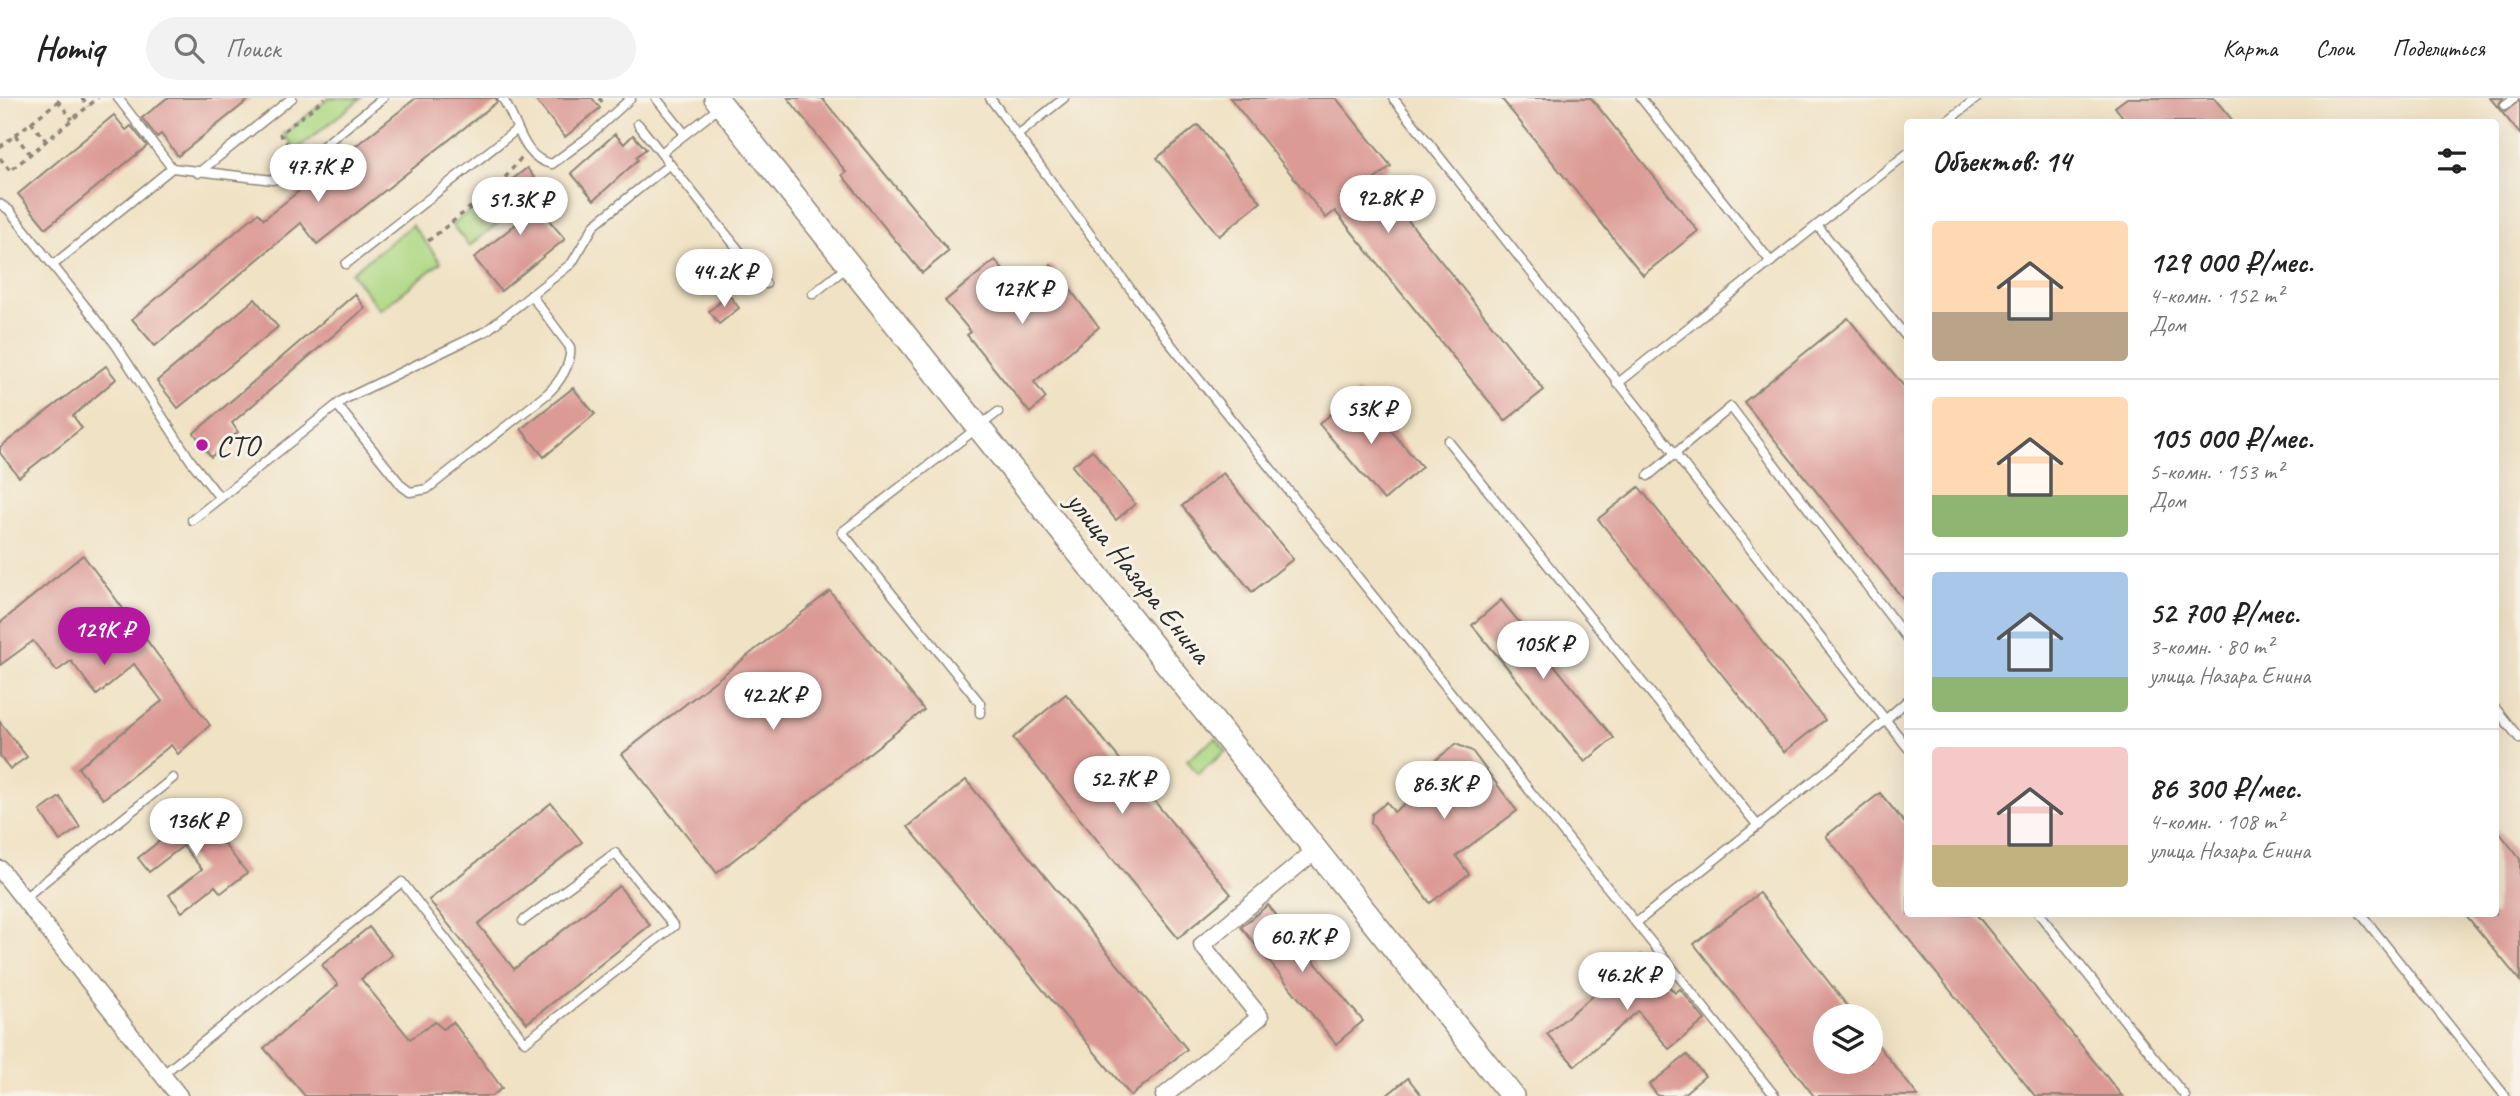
<!DOCTYPE html>
<html lang="ru">
<head>
<meta charset="utf-8">
<style>
	:root { --surface:#fff; --page:#f2f2f2; --text:#222; --muted:#767676; --line:#e0e0e0; --accent:#b5179e }
	body { margin:0; font-family:Caveat,sans-serif; background:var(--page); color:var(--text); height:100vh; display:flex; flex-direction:column; font-size:26px; white-space:nowrap }
	* { box-sizing:border-box; margin:0 }
	p { font-size:23px; color:var(--muted) }
	.icon { flex:none; width:38px; height:38px; fill:none; stroke:currentColor; stroke-width:2; stroke-linecap:round; stroke-linejoin:round }
	.map { position:relative; flex:1; overflow:hidden }
	.details { position:absolute; left:1904px; top:21px; width:595px; height:798px; display:flex; flex-direction:column; background:var(--surface); border-radius:7px; box-shadow:0 7px 28px #0002 }
	.details>* { flex:none }
	.fabs { position:absolute; left:1813px; top:906px; display:grid; gap:14px }
	.fabs a { display:grid; place-items:center; width:70px; height:70px; border-radius:50%; background:var(--surface); box-shadow:0 7px 28px #0002; font-size:35px }
	.price { position:absolute; translate:-50% -60px; padding:0 16px; border-radius:24px; background:#fff; color:#222; font-size:23px; line-height:46px; filter:drop-shadow(0 2px 4px #0008) }
	.price::after { content:''; position:absolute; left:50%; top:42px; width:21px; height:16px; margin-left:-10px; background:inherit; clip-path:polygon(0 0,100% 0,50% 100%) }
	.price.current { background:var(--accent); color:#fff }
	ul { padding:0; list-style:none }
	li { display:flex; align-items:center; gap:21px; height:175px; padding:0 28px }
	li+li { border-top:2px solid var(--line) }
	li span { display:grid; place-items:center; flex:none; width:196px; height:140px; border-radius:7px; color:#555 }
	li>.icon { margin-inline-start:auto }
	span .icon { width:84px; height:84px; fill:#fffc; stroke-width:1 }
	li b { font-size:30px }
	h2 { display:flex; justify-content:space-between; align-items:center; height:84px; padding:0 28px; font-size:30px }
	header { display:flex; align-items:center; gap:42px; box-sizing:border-box; height:98px; padding:0 35px; background:var(--surface); border-bottom:2px solid var(--line) }
	header strong { font-size:33px }
	nav { display:flex; gap:38px; margin-inline-start:auto; font-size:24px }
	.search { width:490px; height:63px; background:var(--page); display:flex; align-items:center; gap:18px; box-sizing:border-box; padding:0 24px; border-radius:38px; color:var(--muted); font-size:26px }
	.map>svg:first-child { display:block }
</style>
</head>
<body>
<header>
<strong>Homiq</strong>
<div class="search"><svg class="icon" aria-label="search" viewBox="0 0 24 24"><circle cx="10" cy="10" r="6"/><path d="M15 15l6 6"/></svg>Поиск</div>
<nav><a>Карта</a><a>Слои</a><a>Поделиться</a></nav>
</header>
<div class="map">
<svg width="2520" height="998" viewBox="0 0 2520 998">
	<rect width="100%" height="100%" fill="#f7f3e8"/>
	<filter id="ink" filterUnits="userSpaceOnUse"><feTurbulence type="fractalNoise" baseFrequency=".0143" numOctaves="2"/><feDisplacementMap in="SourceGraphic" scale="14" xChannelSelector="R" yChannelSelector="G"/><feConvolveMatrix kernelMatrix="1 2 1 2 8 2 1 2 1" color-interpolation-filters="sRGB"/></filter>
	<filter id="wash" filterUnits="userSpaceOnUse"><feTurbulence type="fractalNoise" baseFrequency=".00686" numOctaves="4" result="noise"/><feDisplacementMap in="SourceGraphic" scale="28" xChannelSelector="R" yChannelSelector="G"/><feGaussianBlur stdDeviation="1.57" result="paint"/><feColorMatrix in="noise" values="0 0 0 0 0 0 0 0 0 0 0 0 0 0 0 0 0 1.4 0 .05"/><feComposite in="paint" operator="in"/></filter>
	<g filter="url(#wash)">
		<rect width="100%" height="100%" fill="#f0e2c5"/>
		<!-- green -->
		<g fill="#aed884" stroke="#6c8258" stroke-width="2">
			<path d="M329 0H361L296 52 284 36Z"/>
			<path d="M498 91 515 112 469 148 452 127Z"/>
			<path d="M412 127 441 164 380 212 351 175Z"/>
			<path d="M1216 640 1226 653 1198 676 1187 662Z"/>
		</g>
		<g id="blocks">
			<!-- building -->
			<g fill="#dc9a94">
				<path d="M167 0H251L178 58 161 36 157 39 142 20Z"/>
				<path d="M416 0H496L497 4 317 146 301 125 155 248 132 221 258 115 264 121Z"/>
				<path d="M534 0H592L600 10 565 39Z"/>
				<path d="M788 0H822L949 153 922 175 842 77 846 74Z"/>
				<path d="M1230 0H1336L1391 68 1375 81 1544 292 1505 323 1335 113 1326 120Z"/>
				<path d="M1501 0H1591L1698 133 1643 177Z"/>
				<path d="M2127 0H2214L2234 24H2127L2115 9Z"/>
				<path d="M2490 0H2503L2498 7 2505 14 2520 2V36Z"/>
				<path d="M114 17 126 32 131 28 147 48 46 130 18 96Z"/>
				<path d="M1198 27 1261 104 1219 138 1157 60Z"/>
				<path d="M615 36 624 46 633 37 646 51 636 59 638 62 594 102 571 75Z"/>
				<path d="M527 70 536 82 528 88 530 92 526 95 565 141 501 193 474 160 522 121 499 92Z"/>
				<path d="M734 157 752 179 745 184 727 163Z"/>
				<path d="M995 162 1020 193 1051 167 1099 229 1034 284 1046 300 1030 315 967 237 971 234 945 203Z"/>
				<path d="M355 196 365 210 232 325 238 334 211 359 194 335Z"/>
				<path d="M729 197 739 210 719 226 709 213Z"/>
				<path d="M255 201 278 229 178 310 157 283Z"/>
				<path d="M1848 220 1908 293V507L1744 304Z"/>
				<path d="M106 268 116 281 73 318 82 330 19 379 0 355V349Z"/>
				<path d="M573 290 595 316 544 359 521 331Z"/>
				<path d="M1358 294 1422 369 1384 402 1319 326Z"/>
				<path d="M1092 352 1135 406 1116 422 1072 368Z"/>
				<path d="M1223 375 1293 461 1252 494 1182 408Z"/>
				<path d="M1639 389 1825 622 1784 654 1598 421Z"/>
				<path d="M83 457 210 627 178 656 171 647 103 701 78 670 162 603 134 566 97 597 71 563 57 573 33 543 0 567V525Z"/>
				<path d="M830 493 924 612 717 775 622 656Z"/>
				<path d="M1501 502 1614 640 1585 664 1472 527Z"/>
				<path d="M1066 596 1231 796 1178 840 1013 640Z"/>
				<path d="M0 624 27 659 10 671 0 658Z"/>
				<path d="M1456 646 1472 653 1517 713 1456 758 1469 776 1430 805 1371 725 1372 716 1387 704 1394 714 1432 684 1423 672Z"/>
				<path d="M966 682 1187 951 1131 998 908 729Z"/>
				<path d="M1880 695 1908 729V816H1976L2122 998H2035L1826 738Z"/>
				<path d="M60 699 80 729 60 743 40 713Z"/>
				<path d="M551 705 582 744 478 826 514 871 619 788 650 827 527 925 429 802Z"/>
				<path d="M193 707 247 775 221 795 215 788 182 814 169 797 202 771 183 748 149 774 138 760 172 733 167 727Z"/>
				<path d="M2496 730 2520 761V883L2465 816H2496Z"/>
				<path d="M1759 795 1856 919H1825V964H1871V938L1918 998H1814L1694 846Z"/>
				<path d="M1268 807 1363 923 1336 946 1241 829Z"/>
				<path d="M369 829 392 857 361 881 410 941 435 924 443 931 453 924 502 990 492 998H305L264 950 338 887 322 867Z"/>
				<path d="M1641 857 1675 895 1680 891 1705 922 1669 951 1638 913 1575 968 1547 936Z"/>
				<path d="M1687 957 1705 978 1681 998H1658L1649 987Z"/>
				<path d="M1408 980 1422 998H1386Z"/>
			</g>
		</g>
	</g>
	<g filter="url(#ink)">
		<use href="#blocks" fill-opacity="0" stroke="#8e8678" stroke-width="2"/>
		<g fill="none" stroke-linecap="round" stroke-linejoin="round">
			<!-- service casing -->
			<g stroke="#8e8678" stroke-width="11">
				<g id="service">
					<path d="M118 0 172 70 273 82 288 76 383 0"/>
					<path d="M502 0C517 19 521 61 552 66L587 40 631 0"/>
					<path d="M656 0 685 36"/>
					<path d="M990 0 1173 249 1775 998"/>
					<path d="M1393 0 1908 650"/>
					<path d="M1641 0 1771 164"/>
					<path d="M2505 7 2514 0"/>
					<path d="M720 9 661 55 766 186"/>
					<path d="M1946 24 1977 0"/>
					<path d="M638 26 661 55"/>
					<path d="M1019 36 1064 0"/>
					<path d="M198 75 292 0"/>
					<path d="M0 106 9 112 116 247 191 363 220 400 343 302 486 233 572 165 595 126 670 66"/>
					<path d="M1817 127 1908 241"/>
					<path d="M346 166 516 32"/>
					<path d="M53 167 172 70"/>
					<path d="M813 196 847 169"/>
					<path d="M1617 286 1908 55"/>
					<path d="M337 307 402 388 410 394 427 391 547 296C559 285 572 266 570 249L531 197"/>
					<path d="M1448 343 1758 728"/>
					<path d="M1648 378 1731 309 1908 542"/>
					<path d="M192 422 220 400"/>
					<path d="M2496 611 2520 641"/>
					<path d="M980 615V605L842 434 998 314"/>
					<path d="M23 801 173 680"/>
					<path d="M2039 816 2185 998"/>
					<path d="M2361 816 2505 998"/>
					<path d="M1636 825 1843 659 1908 602"/>
					<path d="M162 977 402 784 525 944 674 828 615 755 523 823"/>
				</g>
			</g>
			<!-- minor casing -->
			<g stroke="#8e8678" stroke-width="19">
				<g id="minor">
					<path d="M0 771 179 998"/>
					<path d="M1164 998 1260 919 1202 847 1316 752"/>
				</g>
			</g>
			<!-- secondary casing -->
			<g stroke="#8e8678" stroke-width="26">
				<path id="secondary" d="M716 0 1512 998"/>
			</g>
			<!-- path -->
			<g stroke="#8e8678" stroke-width="3.5" stroke-dasharray="5 5" stroke-linecap="butt">
				<path d="M82 0 89 8"/>
				<path d="M599 0 605 7"/>
				<path d="M58 3 72 21"/>
				<path d="M31 24 46 43"/>
				<path d="M15 37 30 56"/>
				<path d="M0 49 62 0"/>
				<path d="M295 55 280 36 325 0"/>
				<path d="M0 60 10 73 98 0"/>
				<path d="M428 143 500 86 521 60"/>
			</g>
			<!-- service -->
			<use href="#service" stroke="#fff" stroke-width="8"/>
			<!-- minor -->
			<use href="#minor" stroke="#fff" stroke-width="16"/>
			<!-- secondary -->
			<use href="#secondary" stroke="#fff" stroke-width="23"/>
		</g>
	</g>
	<!-- markers -->
	<circle fill="#b5179e" stroke="#f7f3e8" stroke-width="2.5" cx="202" cy="347" r="7"/>
	<g text-anchor="middle" stroke-width="6" stroke-linejoin="round" paint-order="stroke">
		<!-- poi labels -->
		<g font-size="30" fill="#2b2b2b" stroke="#f7f3e8" text-anchor="start">
			<text x="216" y="357">СТО</text>
		</g>
		<!-- street labels -->
		<g font-size="30" fill="#2b2b2b" stroke="#f7f3e8">
			<text transform="translate(1139 479) rotate(51)" y="10">улица Назара Енина</text>
		</g>
	</g>
</svg>
<div class="fabs">
<a><svg class="icon" aria-label="layers" viewBox="0 0 24 24"><path d="M12 4l9 5-9 5-9-5zM3 14l9 5 9-5"/></svg></a>
</div>
<b class="price" style="left:318px;top:106px">47.7K ₽</b>
<b class="price" style="left:1388px;top:137px">92.8K ₽</b>
<b class="price" style="left:520px;top:139px">51.3K ₽</b>
<b class="price" style="left:724px;top:211px">44.2K ₽</b>
<b class="price" style="left:1022px;top:228px">127K ₽</b>
<b class="price" style="left:1371px;top:348px">53K ₽</b>
<b class="price current" style="left:104px;top:569px">129K ₽</b>
<b class="price" style="left:1543px;top:583px">105K ₽</b>
<b class="price" style="left:773px;top:634px">42.2K ₽</b>
<b class="price" style="left:1122px;top:718px">52.7K ₽</b>
<b class="price" style="left:1444px;top:723px">86.3K ₽</b>
<b class="price" style="left:196px;top:760px">136K ₽</b>
<b class="price" style="left:1302px;top:876px">60.7K ₽</b>
<b class="price" style="left:1627px;top:914px">46.2K ₽</b>
<section class="details">
<h2>Объектов: 14<svg class="icon" aria-label="filters" viewBox="0 0 24 24"><path d="M4 7h16M4 17h16"/><circle cx="9" cy="7" r="2"/><circle cx="15" cy="17" r="2"/></svg></h2>
<ul>
<li><span style="background:linear-gradient(#ffd9b3 65%,#b9a48a 0)"><svg class="icon" aria-label="home" viewBox="0 0 24 24"><path d="M3 11l9-7 9 7M6 9v11h12V9"/></svg></span><div><b>129 000 ₽/мес.</b><p>4-комн. · 152 m²</p><p>Дом</p></div></li>
<li><span style="background:linear-gradient(#ffd9b3 70%,#8fb573 0)"><svg class="icon" aria-label="home" viewBox="0 0 24 24"><path d="M3 11l9-7 9 7M6 9v11h12V9"/></svg></span><div><b>105 000 ₽/мес.</b><p>5-комн. · 153 m²</p><p>Дом</p></div></li>
<li><span style="background:linear-gradient(#a9c7e8 75%,#8fb573 0)"><svg class="icon" aria-label="home" viewBox="0 0 24 24"><path d="M3 11l9-7 9 7M6 9v11h12V9"/></svg></span><div><b>52 700 ₽/мес.</b><p>3-комн. · 80 m²</p><p>улица Назара Енина</p></div></li>
<li><span style="background:linear-gradient(#f6c9c9 70%,#c2b280 0)"><svg class="icon" aria-label="home" viewBox="0 0 24 24"><path d="M3 11l9-7 9 7M6 9v11h12V9"/></svg></span><div><b>86 300 ₽/мес.</b><p>4-комн. · 108 m²</p><p>улица Назара Енина</p></div></li>
</ul>
</section>
</div>
</body>
</html>
